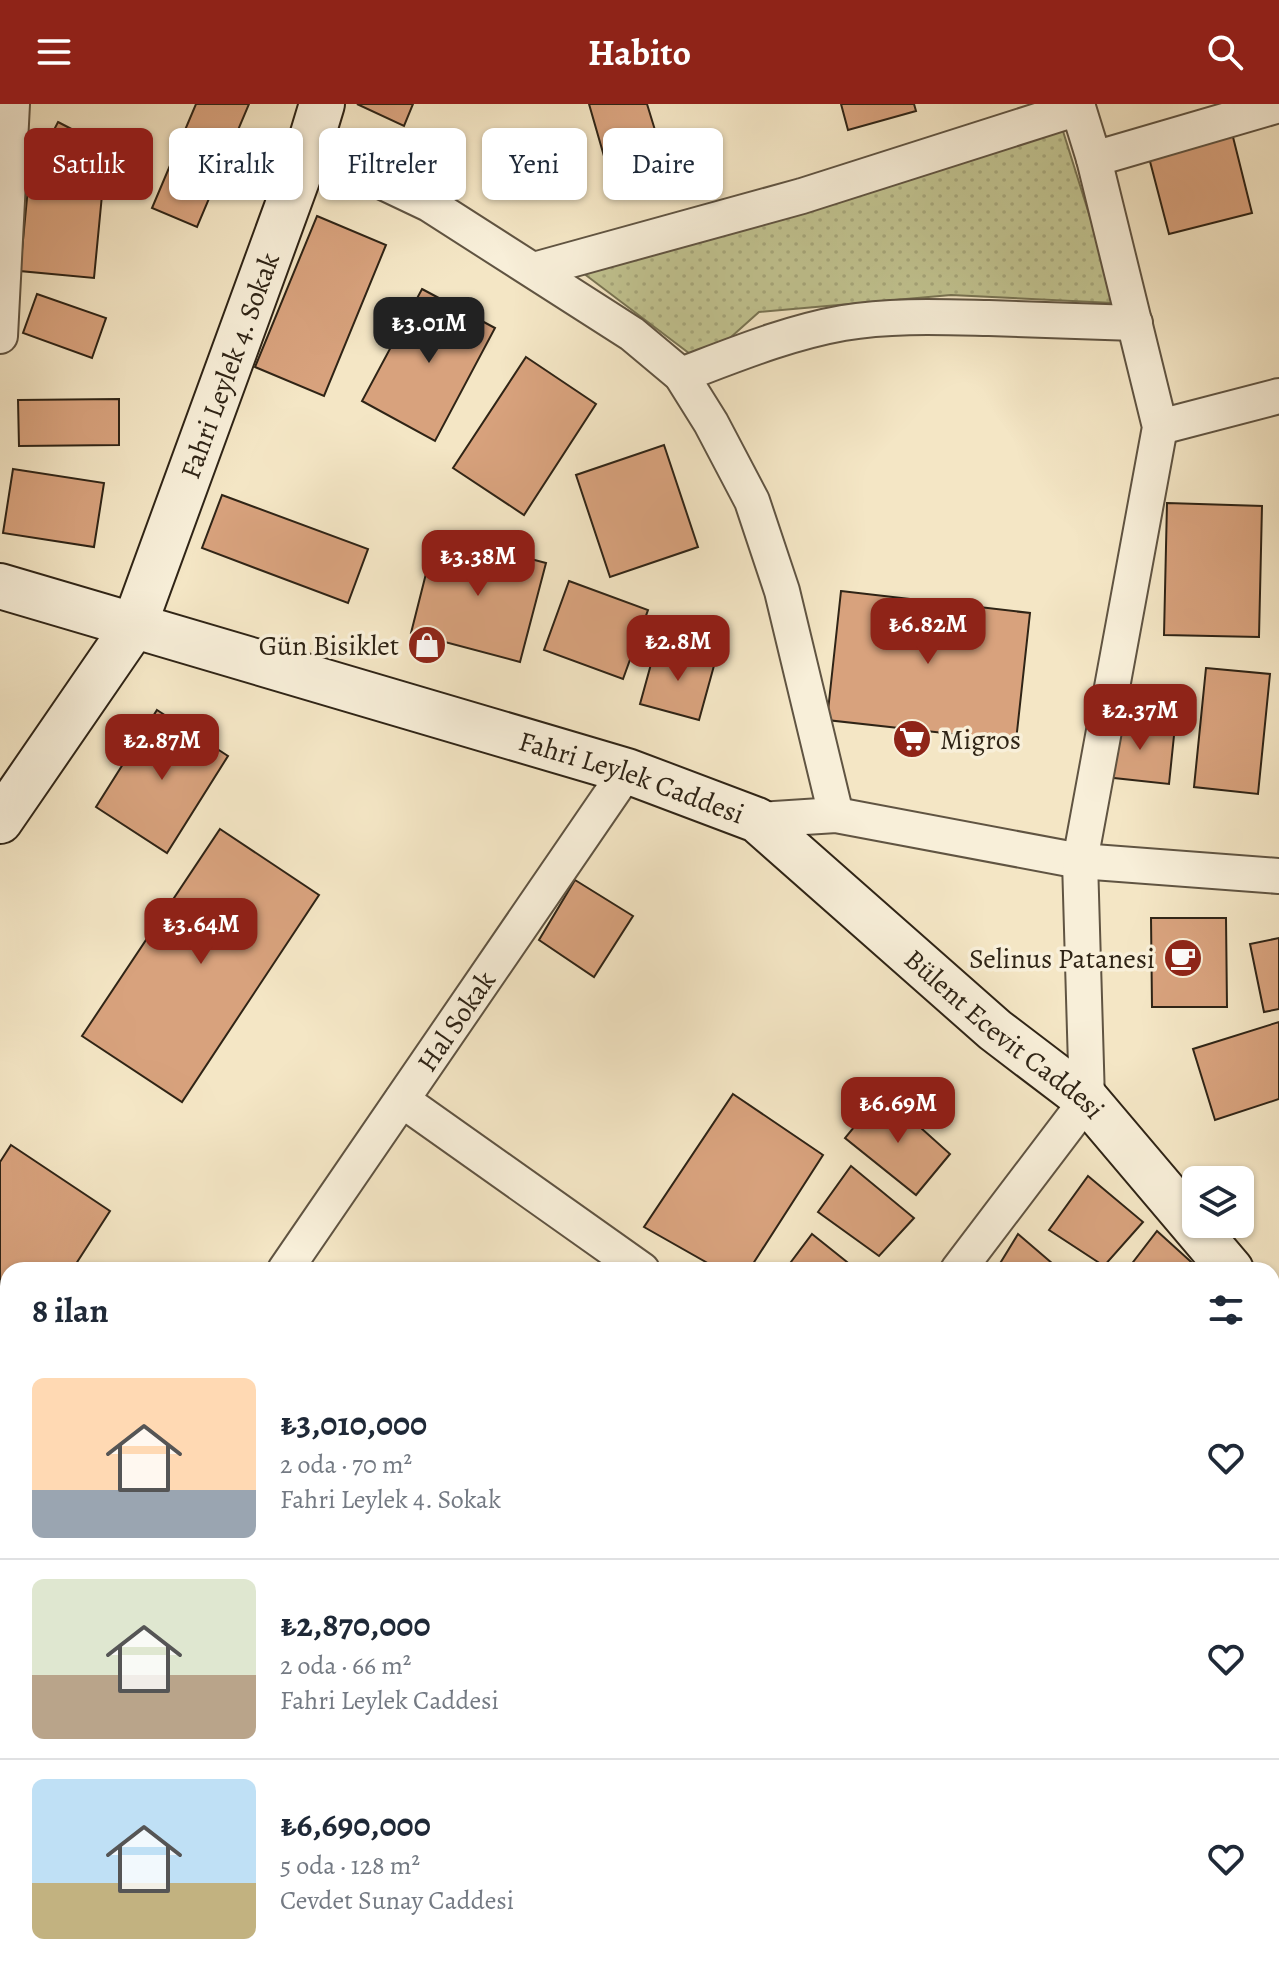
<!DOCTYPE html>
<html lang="tr">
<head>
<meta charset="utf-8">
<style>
	:root { --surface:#fff; --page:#f6f6f7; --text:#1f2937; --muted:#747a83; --line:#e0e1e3; --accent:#8f2418 }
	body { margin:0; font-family:Alegreya,serif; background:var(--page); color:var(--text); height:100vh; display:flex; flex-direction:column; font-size:30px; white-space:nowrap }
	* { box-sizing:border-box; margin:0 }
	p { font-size:26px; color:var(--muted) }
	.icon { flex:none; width:44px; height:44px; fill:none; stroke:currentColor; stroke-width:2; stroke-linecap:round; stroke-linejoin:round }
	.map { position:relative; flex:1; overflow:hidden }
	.details { position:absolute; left:0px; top:1158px; width:1280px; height:714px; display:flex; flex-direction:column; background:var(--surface); border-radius:24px 24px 0 0; box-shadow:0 2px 6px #0004 }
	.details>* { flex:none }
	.guide { position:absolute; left:24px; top:24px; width:800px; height:72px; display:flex; gap:16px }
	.buttons { position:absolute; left:1182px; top:1062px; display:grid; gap:16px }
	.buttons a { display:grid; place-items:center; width:72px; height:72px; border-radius:12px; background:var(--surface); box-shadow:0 2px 6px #0004; font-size:40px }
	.price { position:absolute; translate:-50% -68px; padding:0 18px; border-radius:16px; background:var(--accent); color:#fff; font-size:26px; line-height:52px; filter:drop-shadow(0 2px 4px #0008) }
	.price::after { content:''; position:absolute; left:50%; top:48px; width:24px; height:18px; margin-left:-12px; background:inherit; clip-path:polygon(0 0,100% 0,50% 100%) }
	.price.selected { background:#222; color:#fff }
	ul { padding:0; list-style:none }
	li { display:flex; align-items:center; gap:24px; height:200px; padding:0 32px }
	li+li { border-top:2px solid var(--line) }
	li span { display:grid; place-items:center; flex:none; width:224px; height:160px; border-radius:12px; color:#555 }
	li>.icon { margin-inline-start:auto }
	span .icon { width:96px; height:96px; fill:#fffc; stroke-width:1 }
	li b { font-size:34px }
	h2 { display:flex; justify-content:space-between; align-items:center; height:96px; padding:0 32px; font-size:34px }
	.tag { padding:0 28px; border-radius:12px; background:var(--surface); box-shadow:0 2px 6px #0004; font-size:28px; line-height:72px }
	.tag.selected { background:var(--accent); color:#fff }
	header { display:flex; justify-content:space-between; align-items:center; height:104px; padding:0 32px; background:var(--accent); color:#fff; font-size:36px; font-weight:600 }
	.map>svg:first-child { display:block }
</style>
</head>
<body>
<header><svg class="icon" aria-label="menu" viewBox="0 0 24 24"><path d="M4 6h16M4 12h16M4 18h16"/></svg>Habito<svg class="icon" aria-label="search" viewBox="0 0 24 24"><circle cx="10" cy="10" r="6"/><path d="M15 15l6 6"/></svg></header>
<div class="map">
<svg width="1279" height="1871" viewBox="0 0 1279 1871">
	<defs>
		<pattern id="park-dots" width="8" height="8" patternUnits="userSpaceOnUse" patternTransform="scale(2)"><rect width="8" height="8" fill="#c1c390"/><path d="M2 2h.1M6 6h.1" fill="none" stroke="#a6a77b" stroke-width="1.8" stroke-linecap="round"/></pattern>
	</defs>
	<rect width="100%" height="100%" fill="#f4e6c5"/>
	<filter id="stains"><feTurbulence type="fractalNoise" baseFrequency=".0025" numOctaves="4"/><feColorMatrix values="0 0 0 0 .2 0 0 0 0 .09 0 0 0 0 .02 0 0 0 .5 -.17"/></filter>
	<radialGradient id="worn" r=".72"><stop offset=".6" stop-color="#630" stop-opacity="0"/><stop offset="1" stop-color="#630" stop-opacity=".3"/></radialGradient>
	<!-- park -->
	<g fill="url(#park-dots)" stroke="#787453" stroke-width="2">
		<path d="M1062 24 1100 145 1113 199 951 191 759 208 702 259 579 166Z"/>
		<path d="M500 1864H600L610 1871H495Z"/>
	</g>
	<!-- building -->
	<g fill="#d8a27d" stroke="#2f2416" stroke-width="2">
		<path d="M196 0H249L197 123 152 104Z"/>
		<path d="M357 0H413L404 22Z"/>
		<path d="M589 0H647L666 62 612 80Z"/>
		<path d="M841 0H914L916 7 848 26Z"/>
		<path d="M58 18 114 47 91 90 36 61Z"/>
		<path d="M1231 25 1252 109 1169 130 1147 46Z"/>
		<path d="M28 84 102 91 94 174 20 167Z"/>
		<path d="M317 112 386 141 324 292 255 263Z"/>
		<path d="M422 185 495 224 435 337 362 297Z"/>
		<path d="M37 190 106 214 92 254 23 229Z"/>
		<path d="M526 253 596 300 524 411 453 364Z"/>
		<path d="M119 295V341L19 342 18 296Z"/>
		<path d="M664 341 698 443 610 473 576 371Z"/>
		<path d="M13 365 104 379 94 443 3 429Z"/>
		<path d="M222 391 368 445 348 499 202 444Z"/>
		<path d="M1167 399 1262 402 1259 533 1164 531Z"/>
		<path d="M436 430 546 459 520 558 411 529Z"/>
		<path d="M569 477 648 506 623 575 544 546Z"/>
		<path d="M841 487 1030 509 1016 637 827 616Z"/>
		<path d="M656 542 715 558 699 616 640 600Z"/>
		<path d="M1206 564 1270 570 1258 690 1194 683Z"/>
		<path d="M157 606 228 652 167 749 96 703Z"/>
		<path d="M1111 615 1175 622 1169 680 1105 673Z"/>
		<path d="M220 725 319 791 182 998 82 932Z"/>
		<path d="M575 776 633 812 594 873 539 836Z"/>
		<path d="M1151 814H1226L1227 903H1152Z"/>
		<path d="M1279 834V905L1264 908 1250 840Z"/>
		<path d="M1279 918V995L1215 1016 1193 945Z"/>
		<path d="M882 989 950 1050 916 1091 845 1034Z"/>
		<path d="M733 990 823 1051 749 1166H720L644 1123Z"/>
		<path d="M11 1041 110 1107 72 1166H8V1195L0 1190V1058Z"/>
		<path d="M851 1062 914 1114 879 1152 818 1108Z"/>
		<path d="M1088 1072 1143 1118 1104 1162 1049 1126Z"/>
		<path d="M1157 1127 1200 1166H1127Z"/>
		<path d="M812 1130 857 1166H785Z"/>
		<path d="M1018 1130 1060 1166H996Z"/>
		<path d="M1273 1418 1279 1422V1496L1272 1491Z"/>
		<path d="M1279 1593V1669L1272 1664V1602Z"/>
		<path d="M950 1864H1013L1023 1871H945Z"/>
	</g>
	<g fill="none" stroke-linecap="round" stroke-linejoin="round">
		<!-- street casing -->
		<g stroke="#605442" stroke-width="38">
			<g id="street">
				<path d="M1077 0 1094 55 1279 1"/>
				<path d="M309 43 429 100 632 230 681 271 711 319 752 397 782 487 836 711"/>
				<path d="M534 166 802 92 1078 4"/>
				<path d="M0 232 12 0"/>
				<path d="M681 271C734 251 787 229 843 219 891 211 940 213 989 214 1037 216 1086 217 1135 219"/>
				<path d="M1160 323 1279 292"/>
				<path d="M757 716 836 711 1080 757 1279 772"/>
				<path d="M402 996 642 1166"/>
				<path id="s1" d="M285 1166 627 667"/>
				<path d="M958 1166 1087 996 1080 757 1160 323 1094 55"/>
				<path d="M1272 1356 1279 1348"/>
				<path d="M0 1525 8 1530"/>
				<path d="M0 1578 8 1567"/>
				<path d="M1272 1736 1279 1743"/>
				<path d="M645 1864 654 1871"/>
				<path d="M438 1871 443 1864"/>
				<path d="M886 1871 892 1864"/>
			</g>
		</g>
		<!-- secondary casing -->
		<g stroke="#2f2416" stroke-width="48">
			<g id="secondary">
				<path id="s2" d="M0 482 627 667 757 716 995 926 1087 996 1231 1166"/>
				<path id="s3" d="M0 717 134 522 309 43 322 0"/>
				<path d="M1272 1215 1279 1223"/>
			</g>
		</g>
		<!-- street -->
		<use href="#street" stroke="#f8efd9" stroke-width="34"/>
		<!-- secondary -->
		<use href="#secondary" stroke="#f8efd9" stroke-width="44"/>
	</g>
	<!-- icons -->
	<defs>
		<g id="shop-disc" transform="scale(2)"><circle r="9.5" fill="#8f2418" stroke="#f8efd9"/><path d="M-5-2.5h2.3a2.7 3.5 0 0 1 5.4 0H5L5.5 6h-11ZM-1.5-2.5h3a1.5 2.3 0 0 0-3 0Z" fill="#fff"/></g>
		<g id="supermarket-disc" transform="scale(2)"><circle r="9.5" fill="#8f2418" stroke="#f8efd9"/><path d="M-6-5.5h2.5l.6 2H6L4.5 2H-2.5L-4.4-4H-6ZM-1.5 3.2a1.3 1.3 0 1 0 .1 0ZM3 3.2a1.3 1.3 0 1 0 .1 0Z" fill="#fff"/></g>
		<g id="cafe-disc" transform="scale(2)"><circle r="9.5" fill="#8f2418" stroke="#f8efd9"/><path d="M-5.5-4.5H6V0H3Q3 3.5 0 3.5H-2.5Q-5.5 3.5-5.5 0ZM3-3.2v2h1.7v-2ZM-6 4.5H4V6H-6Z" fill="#fff"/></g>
	</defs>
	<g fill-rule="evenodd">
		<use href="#shop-disc" x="427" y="541"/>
		<use href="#supermarket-disc" x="912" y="635"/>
		<use href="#cafe-disc" x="1183" y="854"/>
	</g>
	<g text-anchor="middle" stroke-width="7" stroke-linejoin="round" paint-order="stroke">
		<!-- street labels -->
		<g font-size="28" fill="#2f2416" stroke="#f8efd9">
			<text dy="10" stroke="none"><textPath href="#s3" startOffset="514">Fahri Leylek 4. Sokak</textPath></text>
			<text dy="10" stroke="none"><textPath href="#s2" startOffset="660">Fahri Leylek Caddesi</textPath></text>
			<text dy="10" stroke="none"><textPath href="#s1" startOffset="302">Hal Sokak</textPath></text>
			<text dy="10" stroke="none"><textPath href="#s2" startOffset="1120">Bülent Ecevit Caddesi</textPath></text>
		</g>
		<!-- poi labels -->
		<g font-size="28" fill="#2f2416" stroke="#f8efd9" text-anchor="end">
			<text x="399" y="551">Gün Bisiklet</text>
			<text x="940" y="645" text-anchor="start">Migros</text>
			<text x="1155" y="864">Selinus Patanesi</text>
		</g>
	</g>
	<rect width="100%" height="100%" filter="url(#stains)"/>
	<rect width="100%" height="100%" fill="url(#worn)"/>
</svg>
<div class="buttons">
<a><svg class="icon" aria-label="layers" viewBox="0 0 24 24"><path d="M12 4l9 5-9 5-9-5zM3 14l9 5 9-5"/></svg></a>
</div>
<b class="price selected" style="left:429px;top:261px">₺3.01M</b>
<b class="price" style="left:478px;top:494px">₺3.38M</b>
<b class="price" style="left:928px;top:562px">₺6.82M</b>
<b class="price" style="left:678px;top:579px">₺2.8M</b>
<b class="price" style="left:1140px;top:648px">₺2.37M</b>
<b class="price" style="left:162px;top:678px">₺2.87M</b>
<b class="price" style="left:201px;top:862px">₺3.64M</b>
<b class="price" style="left:898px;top:1041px">₺6.69M</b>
<div class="guide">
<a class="tag selected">Satılık</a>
<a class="tag">Kiralık</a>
<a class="tag">Filtreler</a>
<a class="tag">Yeni</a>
<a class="tag">Daire</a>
</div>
<section class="details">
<h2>8 ilan<svg class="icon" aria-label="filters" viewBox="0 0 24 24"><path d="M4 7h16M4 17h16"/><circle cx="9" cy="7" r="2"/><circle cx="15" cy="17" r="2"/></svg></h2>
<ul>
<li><span style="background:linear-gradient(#ffd9b3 70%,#9aa5b1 0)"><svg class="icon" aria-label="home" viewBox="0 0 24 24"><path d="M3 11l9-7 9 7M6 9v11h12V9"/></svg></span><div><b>₺3,010,000</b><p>2 oda · 70 m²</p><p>Fahri Leylek 4. Sokak</p></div><svg class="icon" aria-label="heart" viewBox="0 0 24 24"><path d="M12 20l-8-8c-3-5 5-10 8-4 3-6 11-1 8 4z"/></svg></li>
<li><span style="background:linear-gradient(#dfe7d0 60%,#b9a48a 0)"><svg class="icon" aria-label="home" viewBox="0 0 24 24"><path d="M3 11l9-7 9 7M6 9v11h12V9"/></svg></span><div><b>₺2,870,000</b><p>2 oda · 66 m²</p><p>Fahri Leylek Caddesi</p></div><svg class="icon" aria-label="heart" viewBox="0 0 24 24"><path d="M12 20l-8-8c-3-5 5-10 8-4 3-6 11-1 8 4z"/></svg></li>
<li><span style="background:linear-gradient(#bfe0f5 65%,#c2b280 0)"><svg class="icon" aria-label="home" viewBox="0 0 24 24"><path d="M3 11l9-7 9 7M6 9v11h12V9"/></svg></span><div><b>₺6,690,000</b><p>5 oda · 128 m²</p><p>Cevdet Sunay Caddesi</p></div><svg class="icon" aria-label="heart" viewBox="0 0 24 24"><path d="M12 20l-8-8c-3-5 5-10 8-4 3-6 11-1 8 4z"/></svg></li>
</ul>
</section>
</div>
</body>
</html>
